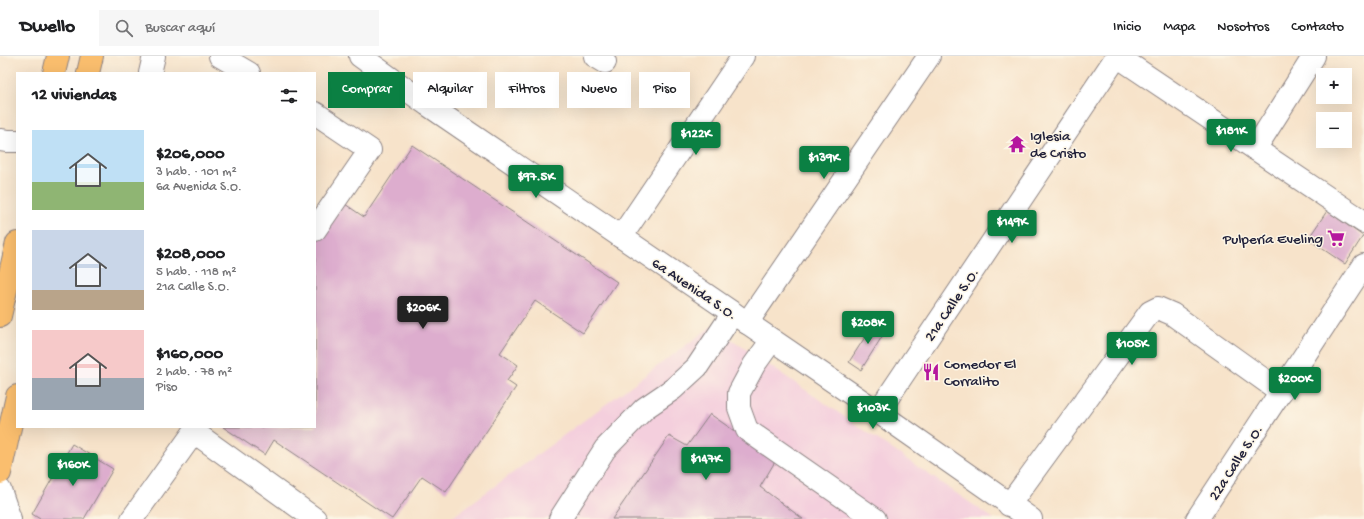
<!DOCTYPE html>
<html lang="es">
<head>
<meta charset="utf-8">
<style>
	:root { --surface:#fff; --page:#f6f6f6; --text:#202124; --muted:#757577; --line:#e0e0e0; --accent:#0b8043 }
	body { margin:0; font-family:"Gochi Hand",sans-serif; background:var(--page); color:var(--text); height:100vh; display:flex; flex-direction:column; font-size:15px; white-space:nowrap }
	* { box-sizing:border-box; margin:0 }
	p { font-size:13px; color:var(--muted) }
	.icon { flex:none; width:22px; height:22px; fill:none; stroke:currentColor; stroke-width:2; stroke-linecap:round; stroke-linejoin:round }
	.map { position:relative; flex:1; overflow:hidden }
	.details { position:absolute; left:16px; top:16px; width:300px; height:356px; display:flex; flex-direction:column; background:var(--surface); border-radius:0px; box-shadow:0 4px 16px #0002 }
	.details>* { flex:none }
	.top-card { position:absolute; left:328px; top:16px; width:380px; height:36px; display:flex; gap:8px }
	.buttons { position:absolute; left:1316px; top:12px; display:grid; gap:8px }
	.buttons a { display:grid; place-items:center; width:36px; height:36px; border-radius:0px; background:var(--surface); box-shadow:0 4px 16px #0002; font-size:20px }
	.price { position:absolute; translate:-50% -34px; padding:0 9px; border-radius:4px; background:var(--accent); color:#fff; font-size:13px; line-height:26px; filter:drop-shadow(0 1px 2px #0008) }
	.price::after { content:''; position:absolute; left:50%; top:24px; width:12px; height:9px; margin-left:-6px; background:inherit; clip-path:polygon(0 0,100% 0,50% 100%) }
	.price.selected { background:#222; color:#fff }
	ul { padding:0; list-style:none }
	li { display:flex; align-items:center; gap:12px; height:100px; padding:0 16px }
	li span { display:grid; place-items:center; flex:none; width:112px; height:80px; border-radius:0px; color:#555 }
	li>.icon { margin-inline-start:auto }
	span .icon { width:48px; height:48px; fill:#fffc; stroke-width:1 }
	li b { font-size:17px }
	h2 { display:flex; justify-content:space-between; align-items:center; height:48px; padding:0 16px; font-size:17px }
	.pill { padding:0 14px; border-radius:0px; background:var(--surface); box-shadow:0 4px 16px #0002; font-size:14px; line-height:36px }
	.pill.selected { background:var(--accent); color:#fff }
	header { display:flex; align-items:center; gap:24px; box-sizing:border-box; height:56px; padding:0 20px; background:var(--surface); border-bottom:1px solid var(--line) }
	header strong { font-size:19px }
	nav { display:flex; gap:22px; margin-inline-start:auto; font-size:14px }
	.search { width:280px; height:36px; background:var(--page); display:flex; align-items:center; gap:10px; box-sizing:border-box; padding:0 14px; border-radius:0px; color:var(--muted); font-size:15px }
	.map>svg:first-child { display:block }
</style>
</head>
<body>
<header>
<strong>Dwello</strong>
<div class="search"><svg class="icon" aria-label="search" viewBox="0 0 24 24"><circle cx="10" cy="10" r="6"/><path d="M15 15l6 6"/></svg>Buscar aquí</div>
<nav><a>Inicio</a><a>Mapa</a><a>Nosotros</a><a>Contacto</a></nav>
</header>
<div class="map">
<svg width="1364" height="463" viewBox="0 0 1364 463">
	<rect width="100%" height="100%" fill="#fcf5e5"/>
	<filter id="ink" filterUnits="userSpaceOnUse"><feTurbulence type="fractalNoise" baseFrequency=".025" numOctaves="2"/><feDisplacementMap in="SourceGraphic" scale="8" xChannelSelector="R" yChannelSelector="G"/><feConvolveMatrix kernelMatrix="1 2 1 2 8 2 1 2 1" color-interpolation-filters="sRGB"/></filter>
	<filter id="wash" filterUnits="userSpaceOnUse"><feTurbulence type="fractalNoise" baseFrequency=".012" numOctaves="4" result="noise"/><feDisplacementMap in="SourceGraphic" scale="16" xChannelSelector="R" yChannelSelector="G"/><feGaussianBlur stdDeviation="0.9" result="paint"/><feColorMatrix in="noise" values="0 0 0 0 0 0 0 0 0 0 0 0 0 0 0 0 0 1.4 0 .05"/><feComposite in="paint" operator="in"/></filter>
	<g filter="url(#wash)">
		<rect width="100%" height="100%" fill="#f7e3ca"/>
		<!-- built -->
		<path fill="#f4cfdd" d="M712 270 994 463H450Z"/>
		<g id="blocks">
			<!-- building -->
			<g fill="#ddadce">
				<path d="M412 89 617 226 583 277 535 245 500 297 518 309 507 325 516 331 446 436 422 420 392 463 274 384 265 399 223 371H315V187L342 146 364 161Z"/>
				<path d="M1327 155 1363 180 1345 208 1308 183Z"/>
				<path d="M876 264 888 271 861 314 849 306Z"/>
				<path d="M710 358 776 404 760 431 803 463H612L669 380 687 390Z"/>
				<path d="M72 388 113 413 84 463H40L32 458Z"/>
			</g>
		</g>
	</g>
	<g filter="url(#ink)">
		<use href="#blocks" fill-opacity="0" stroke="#8c8282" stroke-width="1"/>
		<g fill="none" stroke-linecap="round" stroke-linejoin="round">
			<!-- minor casing -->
			<g stroke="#8c8282" stroke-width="24">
				<g id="minor">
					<path d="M220 0 249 17"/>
					<path d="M360 0 428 49 878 356 1031 463"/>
					<path d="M595 0 605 6"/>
					<path d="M1117 0 1364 166"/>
					<path d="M150 17 154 0"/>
					<path d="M315 57 370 94 315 174"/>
					<path d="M0 84 8 85H17"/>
					<path d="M1255 93 1314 0"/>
					<path d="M621 181 743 0"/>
					<path d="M747 267 929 0"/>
					<path d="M772 284 754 309 739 337V352L747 374 875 463"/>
					<path d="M878 356 1117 0"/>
					<path d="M194 376 315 463"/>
					<path d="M0 434 10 463"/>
					<path d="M1009 449 1150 256 1158 252 1172 258 1281 336"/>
					<path d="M132 463 194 376 196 371"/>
					<path d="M560 463 605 393 645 352 673 333 697 311 733 257"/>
					<path d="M1197 463 1364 209"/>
				</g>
			</g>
			<!-- major casing -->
			<g stroke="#8c8282" stroke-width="24">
				<g id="major">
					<path d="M54 17 58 0"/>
					<path d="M88 17 92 0"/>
					<path d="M0 260 17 187"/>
					<path d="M0 417 17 340"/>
				</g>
			</g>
			<!-- minor -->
			<use href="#minor" stroke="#fff" stroke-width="22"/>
			<!-- major -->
			<use href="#major" stroke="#fabe6e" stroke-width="22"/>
		</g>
	</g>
	<!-- icons -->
	<defs>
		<g id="temple-bare" transform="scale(1.38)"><path d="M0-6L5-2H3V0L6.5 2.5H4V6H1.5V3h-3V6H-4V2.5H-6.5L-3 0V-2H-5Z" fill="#b5179e" stroke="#fcf5e5" stroke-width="2.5" paint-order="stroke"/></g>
		<g id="supermarket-bare" transform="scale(1.38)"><path d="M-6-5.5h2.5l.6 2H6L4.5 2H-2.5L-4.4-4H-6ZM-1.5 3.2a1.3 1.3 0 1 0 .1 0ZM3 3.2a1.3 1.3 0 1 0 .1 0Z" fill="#b5179e" stroke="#fcf5e5" stroke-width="2.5" paint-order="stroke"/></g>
		<g id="restaurant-bare" transform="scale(1.38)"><path d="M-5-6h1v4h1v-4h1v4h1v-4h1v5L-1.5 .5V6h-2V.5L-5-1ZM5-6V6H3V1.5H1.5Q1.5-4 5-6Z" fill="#b5179e" stroke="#fcf5e5" stroke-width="2.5" paint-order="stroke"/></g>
	</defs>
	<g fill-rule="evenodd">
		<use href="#temple-bare" x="1017" y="88"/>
		<use href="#supermarket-bare" x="1336" y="182"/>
		<use href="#restaurant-bare" x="931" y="316"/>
	</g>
	<g text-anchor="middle" stroke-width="3" stroke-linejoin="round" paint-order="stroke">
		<!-- poi labels -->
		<g font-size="15" fill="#22223b" stroke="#fcf5e5" text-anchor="start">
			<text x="1030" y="84">Iglesia<tspan x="1030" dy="17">de Cristo</tspan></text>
			<text x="1323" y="187" text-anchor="end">Pulpería Eveling</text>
			<text x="944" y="312">Comedor El<tspan x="944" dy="17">Corralito</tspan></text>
		</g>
		<!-- street labels -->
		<g font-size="15" fill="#22223b" stroke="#fcf5e5">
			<text transform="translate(695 232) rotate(34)" y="5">6a Avenida S.O.</text>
			<text transform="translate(951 248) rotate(-56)" y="5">21a Calle S.O.</text>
			<text transform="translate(1235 406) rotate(-57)" y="5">22a Calle S.O.</text>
		</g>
	</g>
</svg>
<div class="buttons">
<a>+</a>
<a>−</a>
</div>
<b class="price" style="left:1231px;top:97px">$181K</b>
<b class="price" style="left:696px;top:100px">$122K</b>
<b class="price" style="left:824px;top:124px">$139K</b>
<b class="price" style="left:536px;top:143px">$97.5K</b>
<b class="price" style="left:1012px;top:188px">$149K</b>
<b class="price selected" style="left:423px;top:274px">$206K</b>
<b class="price" style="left:868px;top:289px">$208K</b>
<b class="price" style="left:1132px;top:310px">$105K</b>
<b class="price" style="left:1295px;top:345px">$200K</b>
<b class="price" style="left:873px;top:374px">$103K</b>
<b class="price" style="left:706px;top:425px">$147K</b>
<b class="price" style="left:73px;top:431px">$160K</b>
<div class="top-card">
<a class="pill selected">Comprar</a>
<a class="pill">Alquilar</a>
<a class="pill">Filtros</a>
<a class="pill">Nuevo</a>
<a class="pill">Piso</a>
</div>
<section class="details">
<h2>12 viviendas<svg class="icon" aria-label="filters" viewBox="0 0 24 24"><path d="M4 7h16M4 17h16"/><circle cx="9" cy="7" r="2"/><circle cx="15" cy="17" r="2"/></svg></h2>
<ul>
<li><span style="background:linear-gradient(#bfe0f5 65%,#8fb573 0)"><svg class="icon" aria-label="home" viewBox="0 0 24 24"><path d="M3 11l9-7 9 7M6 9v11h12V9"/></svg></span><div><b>$206,000</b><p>3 hab. · 101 m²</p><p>6a Avenida S.O.</p></div></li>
<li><span style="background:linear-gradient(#c9d6e8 75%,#b9a48a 0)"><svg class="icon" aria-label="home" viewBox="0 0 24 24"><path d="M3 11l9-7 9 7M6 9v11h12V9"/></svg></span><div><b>$208,000</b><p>5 hab. · 118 m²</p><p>21a Calle S.O.</p></div></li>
<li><span style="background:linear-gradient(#f6c9c9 60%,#9aa5b1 0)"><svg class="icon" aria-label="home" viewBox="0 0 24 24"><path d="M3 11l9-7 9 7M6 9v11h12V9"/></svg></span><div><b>$160,000</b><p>2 hab. · 78 m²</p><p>Piso</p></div></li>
</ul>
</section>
</div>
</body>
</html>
